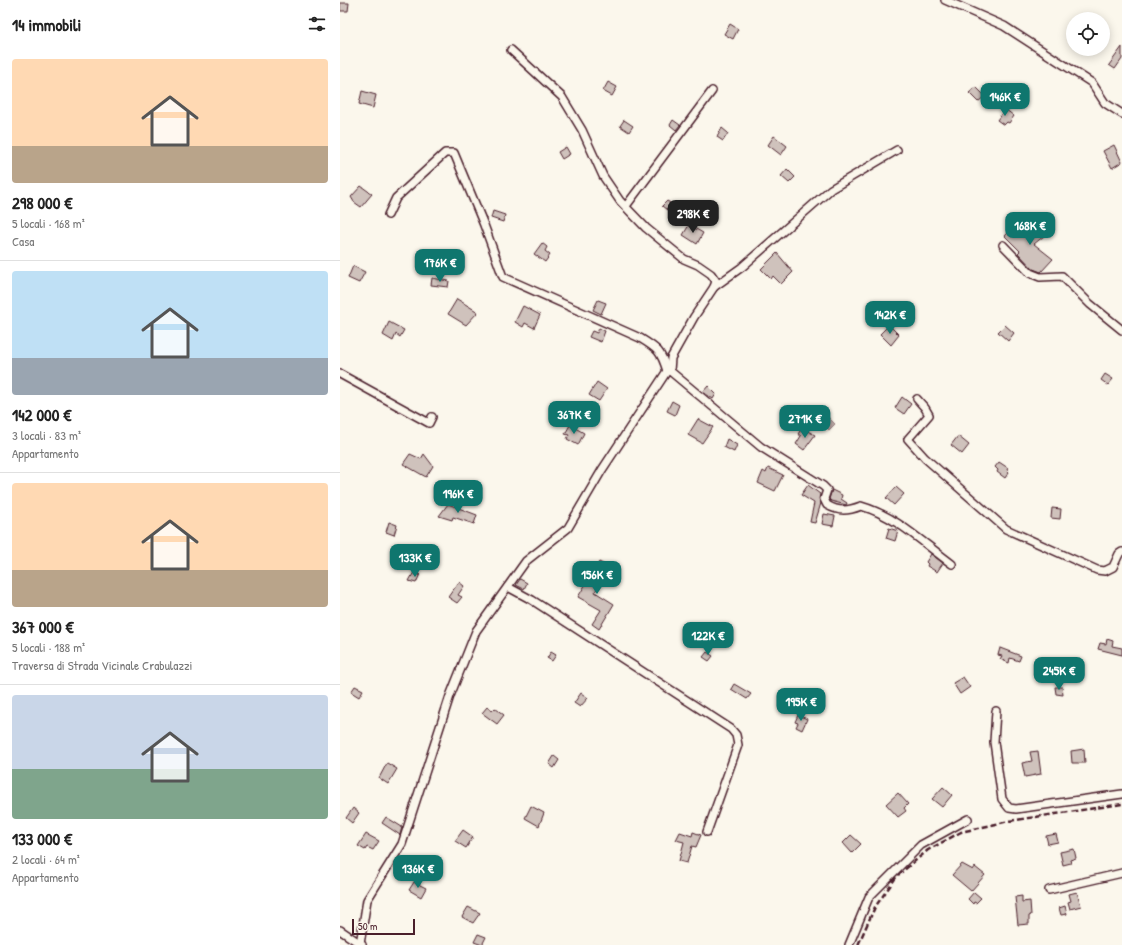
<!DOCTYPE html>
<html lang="it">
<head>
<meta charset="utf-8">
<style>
	:root { --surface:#fff; --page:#f6f6f6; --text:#222; --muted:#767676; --line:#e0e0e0; --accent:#0f766e }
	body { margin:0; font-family:"Patrick Hand",sans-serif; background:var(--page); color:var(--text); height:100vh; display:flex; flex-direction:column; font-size:15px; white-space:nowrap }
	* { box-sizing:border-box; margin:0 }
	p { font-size:13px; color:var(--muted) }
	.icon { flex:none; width:22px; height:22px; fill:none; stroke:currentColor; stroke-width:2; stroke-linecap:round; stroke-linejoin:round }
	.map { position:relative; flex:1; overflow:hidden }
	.details { display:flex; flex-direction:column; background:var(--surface); width:340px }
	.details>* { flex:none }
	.buttons { position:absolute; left:726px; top:12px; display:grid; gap:8px }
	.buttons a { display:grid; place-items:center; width:44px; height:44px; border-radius:50%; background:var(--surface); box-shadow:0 2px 10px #0003; font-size:20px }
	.scale { position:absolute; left:12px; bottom:10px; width:63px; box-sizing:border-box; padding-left:4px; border:2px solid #4a1f2b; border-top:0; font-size:11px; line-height:14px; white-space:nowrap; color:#4a1f2b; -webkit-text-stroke:3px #fbf7ec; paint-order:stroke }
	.price { position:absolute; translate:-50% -34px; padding:0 9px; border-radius:8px; background:var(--accent); color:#fff; font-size:13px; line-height:26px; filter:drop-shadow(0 1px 2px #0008) }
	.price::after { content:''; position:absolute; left:50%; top:24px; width:12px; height:9px; margin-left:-6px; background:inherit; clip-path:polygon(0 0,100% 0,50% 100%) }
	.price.current { background:#222; color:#fff }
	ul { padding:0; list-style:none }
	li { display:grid; align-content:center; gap:8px; height:212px; padding:0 12px }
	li+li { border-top:1px solid var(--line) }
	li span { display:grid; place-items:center; height:124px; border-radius:4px; color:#555 }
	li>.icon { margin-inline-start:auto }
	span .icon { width:72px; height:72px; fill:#fffc; stroke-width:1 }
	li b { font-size:17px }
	h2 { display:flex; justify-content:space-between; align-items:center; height:48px; padding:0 12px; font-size:17px }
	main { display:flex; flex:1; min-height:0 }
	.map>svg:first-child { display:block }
</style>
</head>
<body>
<main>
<section class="details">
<h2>14 immobili<svg class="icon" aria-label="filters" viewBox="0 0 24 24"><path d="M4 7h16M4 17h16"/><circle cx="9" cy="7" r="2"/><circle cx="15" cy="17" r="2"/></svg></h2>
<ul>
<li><span style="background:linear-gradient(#ffd9b3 70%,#b9a48a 0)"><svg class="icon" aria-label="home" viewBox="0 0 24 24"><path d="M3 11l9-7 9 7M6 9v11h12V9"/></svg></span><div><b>298 000 €</b><p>5 locali · 168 m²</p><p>Casa</p></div></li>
<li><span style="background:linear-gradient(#bfe0f5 70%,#9aa5b1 0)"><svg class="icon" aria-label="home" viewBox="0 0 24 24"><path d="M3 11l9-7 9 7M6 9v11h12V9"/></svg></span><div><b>142 000 €</b><p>3 locali · 83 m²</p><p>Appartamento</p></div></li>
<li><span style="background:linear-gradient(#ffd9b3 70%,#b9a48a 0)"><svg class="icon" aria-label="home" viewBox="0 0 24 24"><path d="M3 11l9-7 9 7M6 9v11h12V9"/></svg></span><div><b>367 000 €</b><p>5 locali · 188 m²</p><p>Traversa di Strada Vicinale Crabulazzi</p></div></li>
<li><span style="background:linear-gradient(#c9d6e8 60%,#7fa58c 0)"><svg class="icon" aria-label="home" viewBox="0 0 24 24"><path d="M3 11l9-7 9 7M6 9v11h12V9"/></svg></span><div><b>133 000 €</b><p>2 locali · 64 m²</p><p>Appartamento</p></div></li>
</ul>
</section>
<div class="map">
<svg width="782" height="945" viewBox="0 0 782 945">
	<rect width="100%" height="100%" fill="#fbf7ec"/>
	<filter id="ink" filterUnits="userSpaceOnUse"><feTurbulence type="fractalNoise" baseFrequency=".025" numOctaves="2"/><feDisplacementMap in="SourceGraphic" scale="8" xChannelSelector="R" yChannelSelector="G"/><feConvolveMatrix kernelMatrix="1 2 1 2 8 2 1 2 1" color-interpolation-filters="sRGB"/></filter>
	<g filter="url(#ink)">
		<!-- water -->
		<path fill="#bfadaa" stroke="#907477" d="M485 414 495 424 489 430 479 420Z"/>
		<!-- building -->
		<g fill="#cfc2bc" stroke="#4a1f2b">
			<path d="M0 3H9L8 11H0Z"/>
			<path d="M390 24 398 29 393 39 384 34Z"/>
			<path d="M782 47V59L775 69 769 65Z"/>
			<path d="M268 82 277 87 272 96 263 91Z"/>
			<path d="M636 87 645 96 638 102 629 93Z"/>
			<path d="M22 91 36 95 33 108 19 104Z"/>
			<path d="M665 109 674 116 669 123 667 122 664 125 657 120Z"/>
			<path d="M284 120 293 126 289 132 280 126Z"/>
			<path d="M333 120 340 125 336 130 330 125Z"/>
			<path d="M382 128 388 133 383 141 377 137Z"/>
			<path d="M434 136 447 146 441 155 428 145Z"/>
			<path d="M774 145 782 162 772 168 763 151Z"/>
			<path d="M226 147 230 154 222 159 218 152Z"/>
			<path d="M447 169 455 177 449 183 441 176Z"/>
			<path d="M21 186 32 194 21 207 14 202 11 197Z"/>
			<path d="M327 201 337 207 332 214 322 206Z"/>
			<path d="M153 211 165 215 163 222 151 218Z"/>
			<path d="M678 222 690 233 692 231 694 233 704 223 707 229 702 235 704 236 694 244 713 259 701 272 693 269 678 253 680 251 665 236Z"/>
			<path d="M349 225 363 233 357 244 343 235Z"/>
			<path d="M202 243 207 247 205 251 210 255 205 262 194 254Z"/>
			<path d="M437 253 453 272 441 284 433 276 431 279 421 269Z"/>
			<path d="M13 266 25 272 19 283 8 278Z"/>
			<path d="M92 278 109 281 108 287 91 285Z"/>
			<path d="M117 299 138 312 126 325 108 314Z"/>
			<path d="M258 300 266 303 261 314 253 310Z"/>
			<path d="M183 306 200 315 194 328 185 323 183 327 175 322Z"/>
			<path d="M49 322 64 330 60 337 56 334 53 341 43 335Z"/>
			<path d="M549 325 559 335 551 345 540 334Z"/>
			<path d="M665 325 674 333 668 341 658 332Z"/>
			<path d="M259 328 265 331 261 342 249 337 252 331 257 333Z"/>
			<path d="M765 374 773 379 768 385 761 380Z"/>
			<path d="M257 382 267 389 259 401 249 395Z"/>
			<path d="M368 386 376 394 373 399 363 392Z"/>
			<path d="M562 397 571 404 564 414 555 408Z"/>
			<path d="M332 401 339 405 335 415 327 411Z"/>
			<path d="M358 419 373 427 362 443 348 435Z"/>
			<path d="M230 425 244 433 238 445 227 439 229 435 225 434Z"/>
			<path d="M462 428 475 435 464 450 456 444 461 436 458 434Z"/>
			<path d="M618 436 629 445 622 454 611 445Z"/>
			<path d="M387 439 397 445 394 452 384 447Z"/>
			<path d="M70 454 81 459 84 454 93 466 86 477 63 464Z"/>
			<path d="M659 462 668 468 667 470 669 472 665 478 657 472 658 470 655 467Z"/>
			<path d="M428 468 443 475 435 491 418 483 423 471 426 473Z"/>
			<path d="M468 485 480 494 479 499 481 503 475 523 470 522 474 503 461 495Z"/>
			<path d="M556 487 564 494 554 505 546 498Z"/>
			<path d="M492 490 502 495 501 499 507 503 506 505 491 501 489 499Z"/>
			<path d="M108 504 137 515 134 524 113 517 112 520 99 516Z"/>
			<path d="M712 508 721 509 720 519 711 518Z"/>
			<path d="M484 514 495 516 493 526 482 524Z"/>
			<path d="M49 522 57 525 54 535 46 532Z"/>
			<path d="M549 528 558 531 555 541 546 538Z"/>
			<path d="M591 554 603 563 597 572 587 566 588 564 586 562Z"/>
			<path d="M259 562 269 567 255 592 274 604 259 629 252 624 261 610 238 597Z"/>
			<path d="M74 572 80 574 76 583 69 581Z"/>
			<path d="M180 579 187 583 184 589 176 585Z"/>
			<path d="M119 582 124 586 118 595 122 597 117 603 108 597Z"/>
			<path d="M767 639 773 641 772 646 782 648V655L758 649 760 643 766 644Z"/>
			<path d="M660 648 681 656 679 661 670 658 669 663 660 659 662 656 658 655Z"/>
			<path d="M211 652 216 655 212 661 207 658Z"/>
			<path d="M367 652 373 656 369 661 363 657Z"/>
			<path d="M623 677 630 687 620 694 613 683Z"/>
			<path d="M394 684 411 694 407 699 391 689Z"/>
			<path d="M15 686 23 690 19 697 11 692Z"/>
			<path d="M715 687H722L723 695 716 694Z"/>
			<path d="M241 693 248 698 240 707 234 703Z"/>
			<path d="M147 707 152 711 155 708 164 715 157 724 142 713Z"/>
			<path d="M458 715 467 719 462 730 456 727 458 723 455 722Z"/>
			<path d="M744 749 745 763H732L731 751Z"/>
			<path d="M698 751 701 774 685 777 682 763 692 761 690 752Z"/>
			<path d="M214 756 219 760 214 768 209 764Z"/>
			<path d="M47 763 57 769 48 784 39 778Z"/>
			<path d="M603 787 612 795 602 807 592 799Z"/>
			<path d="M558 793 568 804 564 808 566 811 558 817 546 804Z"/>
			<path d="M191 806 204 813 199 826 185 818Z"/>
			<path d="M13 808 19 813 12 823 6 818Z"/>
			<path d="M46 817 62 827 60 835 42 823Z"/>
			<path d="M123 830 133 837 126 848 115 841Z"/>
			<path d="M340 832 352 836 353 832 361 835 356 847 352 846 347 863 339 861 344 842 336 840Z"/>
			<path d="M26 834 39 841 33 850 27 847 25 850 18 846Z"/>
			<path d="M716 834 718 842 708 844 706 836Z"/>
			<path d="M511 835 521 844 512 853 503 843Z"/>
			<path d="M734 849 736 858 730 860 731 863 723 865 720 852Z"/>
			<path d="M622 864 633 870 635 867 645 875 631 891 612 875Z"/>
			<path d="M74 882 86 888 81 897 69 890Z"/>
			<path d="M634 892 641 898 636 903 634 902 633 904 628 899Z"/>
			<path d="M737 892 741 906 730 909 728 902 731 901 729 894Z"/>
			<path d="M682 896V902L690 901 691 915 689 916V924L678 925 675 897Z"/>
			<path d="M725 906 727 914 721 915 719 908Z"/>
			<path d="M128 907 140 913 133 923 122 917Z"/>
			<path d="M138 934 146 937 142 945 134 942Z"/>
		</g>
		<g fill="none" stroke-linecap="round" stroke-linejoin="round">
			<!-- minor casing -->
			<g stroke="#4a1f2b" stroke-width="10">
				<g id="minor">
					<path d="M605 0 664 26 752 83 765 103 782 114"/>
					<path d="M171 50 222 97 242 130 263 176 280 201 306 228 344 259 358 265 371 274 376 281 374 287 354 317 331 358 330 371"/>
					<path d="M286 206 372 91"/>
					<path d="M48 215 56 198 105 153H114L144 225 163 277 300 338C318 349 321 351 327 371"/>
					<path d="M663 245 690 273 700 277 722 276 750 304 782 330"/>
					<path d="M374 287 402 267 491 189 557 150"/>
					<path d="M0 374 89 423 92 417"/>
					<path d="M577 399 585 408 589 415 568 439 585 458 666 529 757 570 765 571 773 567 779 554 782 552"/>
					<path d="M168 587 192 600 391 729 396 735 398 745 367 832"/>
					<path d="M656 711 654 742 662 799 669 808 676 809 782 794"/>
					<path d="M709 890 782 873"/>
					<path d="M0 930 22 945"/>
					<path d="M20 944 27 900 62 844 110 696 136 631 186 561 228 528 262 470 327 371H330L421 447 483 486 487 490 484 499 487 505C499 512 508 511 521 506 556 516 583 543 612 564"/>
					<path d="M509 945 529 897 581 845 628 819"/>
				</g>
			</g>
			<!-- minor -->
			<use href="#minor" stroke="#fbf7ec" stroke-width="7"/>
			<!-- rail -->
			<path stroke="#4a1f2b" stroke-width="2.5" stroke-dasharray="6 3" stroke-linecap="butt" d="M518 945 535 907 557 876 588 850 621 832 669 821 782 804"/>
		</g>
	</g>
</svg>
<div class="buttons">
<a><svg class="icon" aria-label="locate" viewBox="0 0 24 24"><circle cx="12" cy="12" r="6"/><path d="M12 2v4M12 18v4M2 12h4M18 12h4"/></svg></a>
</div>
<div class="scale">50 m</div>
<b class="price" style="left:665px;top:117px">146K €</b>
<b class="price current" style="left:353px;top:234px">298K €</b>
<b class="price" style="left:690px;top:246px">168K €</b>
<b class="price" style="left:100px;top:283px">176K €</b>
<b class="price" style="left:550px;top:335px">142K €</b>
<b class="price" style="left:234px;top:435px">367K €</b>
<b class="price" style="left:465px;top:439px">271K €</b>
<b class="price" style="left:118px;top:514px">196K €</b>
<b class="price" style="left:75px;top:578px">133K €</b>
<b class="price" style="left:257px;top:595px">156K €</b>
<b class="price" style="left:368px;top:656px">122K €</b>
<b class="price" style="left:719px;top:691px">245K €</b>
<b class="price" style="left:461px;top:722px">195K €</b>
<b class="price" style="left:78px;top:889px">136K €</b>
</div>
</main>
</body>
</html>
